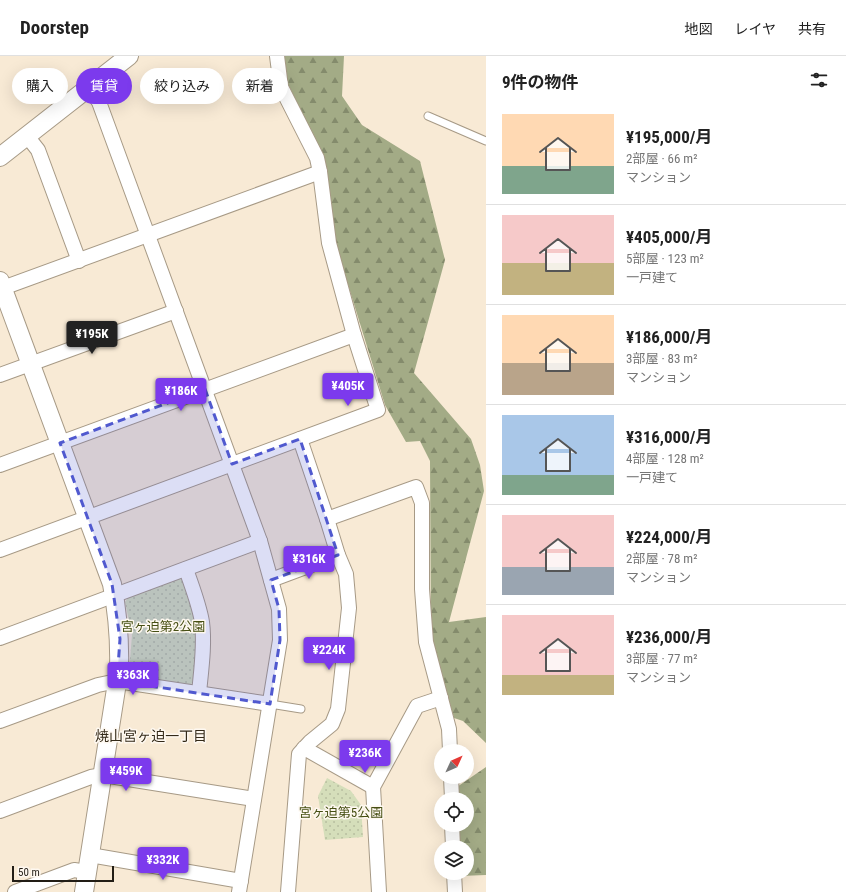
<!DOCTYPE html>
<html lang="ja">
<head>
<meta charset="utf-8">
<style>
	:root { --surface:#fff; --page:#f2f2f2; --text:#222; --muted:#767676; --line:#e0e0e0; --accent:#7c3aed }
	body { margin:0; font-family:"Roboto Condensed","Noto Sans JP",sans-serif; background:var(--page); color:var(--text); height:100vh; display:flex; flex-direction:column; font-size:15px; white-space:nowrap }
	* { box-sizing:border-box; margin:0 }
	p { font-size:13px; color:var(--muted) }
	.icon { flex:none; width:22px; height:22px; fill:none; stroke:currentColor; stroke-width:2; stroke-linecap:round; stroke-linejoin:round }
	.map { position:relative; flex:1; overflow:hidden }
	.sheet { display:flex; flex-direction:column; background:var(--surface); width:360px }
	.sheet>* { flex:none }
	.banner { position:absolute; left:12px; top:12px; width:380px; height:36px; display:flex; gap:8px }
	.needle { width:26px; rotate:46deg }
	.buttons { position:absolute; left:434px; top:688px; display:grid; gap:8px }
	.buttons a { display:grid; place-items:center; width:40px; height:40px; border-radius:50%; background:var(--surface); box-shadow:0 4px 16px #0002; font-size:20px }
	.scale { position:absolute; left:12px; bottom:10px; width:102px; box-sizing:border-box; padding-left:4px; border:2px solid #221d15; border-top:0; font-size:11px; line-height:14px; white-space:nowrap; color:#221d15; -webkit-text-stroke:3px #fef8f0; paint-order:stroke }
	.price { position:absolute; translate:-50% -34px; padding:0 9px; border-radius:4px; background:var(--accent); color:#fff; font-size:13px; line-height:26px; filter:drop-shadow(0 1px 2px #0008) }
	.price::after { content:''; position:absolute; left:50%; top:24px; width:12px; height:9px; margin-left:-6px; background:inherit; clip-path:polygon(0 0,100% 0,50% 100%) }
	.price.current { background:#222; color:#fff }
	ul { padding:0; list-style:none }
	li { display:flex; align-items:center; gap:12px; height:100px; padding:0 16px }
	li+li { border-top:1px solid var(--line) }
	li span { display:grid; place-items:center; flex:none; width:112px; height:80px; border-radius:0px; color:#555 }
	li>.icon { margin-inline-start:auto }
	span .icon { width:48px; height:48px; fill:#fffc; stroke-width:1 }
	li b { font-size:17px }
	h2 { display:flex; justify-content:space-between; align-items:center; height:48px; padding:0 16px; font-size:17px }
	.chip { padding:0 14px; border-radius:18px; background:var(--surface); box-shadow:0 4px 16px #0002; font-size:14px; line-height:36px }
	.chip.current { background:var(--accent); color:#fff }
	header { display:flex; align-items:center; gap:24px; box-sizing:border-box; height:56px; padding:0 20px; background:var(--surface); border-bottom:1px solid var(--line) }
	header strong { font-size:19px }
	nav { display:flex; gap:22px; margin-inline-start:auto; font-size:14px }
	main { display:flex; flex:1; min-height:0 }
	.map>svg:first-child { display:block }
</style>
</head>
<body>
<header>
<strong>Doorstep</strong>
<nav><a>地図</a><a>レイヤ</a><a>共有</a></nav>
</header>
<main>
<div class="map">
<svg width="486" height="836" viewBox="0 0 486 836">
	<defs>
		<pattern id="forest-firs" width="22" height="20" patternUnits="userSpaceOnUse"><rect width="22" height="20" fill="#a3ab86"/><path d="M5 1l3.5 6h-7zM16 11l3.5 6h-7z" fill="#848b6c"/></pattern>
		<pattern id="park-dots" width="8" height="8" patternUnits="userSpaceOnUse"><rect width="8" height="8" fill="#d5deba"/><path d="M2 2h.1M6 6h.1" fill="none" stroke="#b7be9f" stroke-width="1.8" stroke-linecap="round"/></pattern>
	</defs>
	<rect width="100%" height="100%" fill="#f8ead5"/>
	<!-- forest -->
	<g fill="url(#forest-firs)">
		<path d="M281 0H344L342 40 362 69 420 105 445 204 414 317 471 383 480 409 484 435 449 566 486 561V687L463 665 454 662 431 582 430 405 420 385 406 386 385 349 334 183 322 99 288 28Z"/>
		<path d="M486 711V819L460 820V817H467V791H459L458 769H467V743H458L457 731Z"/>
	</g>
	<!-- park -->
	<g fill="url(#park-dots)">
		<path d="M178 522 183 524 197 566 194 625 189 630 134 623 129 616 132 579 125 546 131 538Z"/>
		<path d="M327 722 351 735 361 749 363 781 325 784 318 740Z"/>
	</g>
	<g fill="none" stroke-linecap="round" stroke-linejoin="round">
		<!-- service casing -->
		<g stroke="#a79a86" stroke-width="9">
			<g id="service">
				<path d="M428 60 486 85"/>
				<path d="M270 648 301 653"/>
			</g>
		</g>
		<!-- minor casing -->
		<g stroke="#a79a86" stroke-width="16">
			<g id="minor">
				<path d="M89 31 99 46 260 485 279 553 280 584 239 836"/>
				<path d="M27 80 38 94 79 205"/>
				<path d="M0 233 320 116"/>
				<path d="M0 319 176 255"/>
				<path d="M0 409 354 279"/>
				<path d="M327 463 416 431 422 447V533L426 586 449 673 450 695"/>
				<path d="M0 494 378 354 354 279 329 187 320 116 317 102 281 31 277 0"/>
				<path d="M186 513C192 531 199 548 202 566 205 589 201 615 199 637"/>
				<path d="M271 524 338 499"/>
				<path d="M0 582 260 485"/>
				<path d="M0 665 98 629 117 625 270 648"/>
				<path d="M304 692 373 731"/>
				<path d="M451 721 452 743"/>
				<path d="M0 755 91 721 103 719 254 743"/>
				<path d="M452 769 453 791"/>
				<path d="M90 799 241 825"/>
				<path d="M454 817 455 836"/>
				<path d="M15 836 74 814 87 816"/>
				<path d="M288 836 299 698 310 686 332 668 338 653 349 552 346 518 338 499 327 463 300 383"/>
				<path d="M379 836 373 731 417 650 441 642"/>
			</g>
		</g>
		<!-- tertiary casing -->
		<g stroke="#a79a86" stroke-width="20">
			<g id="tertiary">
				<path d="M0 101 129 0"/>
				<path d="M0 225 112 528C118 559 120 582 119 614L84 836"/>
			</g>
		</g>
		<!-- service -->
		<use href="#service" stroke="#fff" stroke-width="7"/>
		<!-- minor -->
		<use href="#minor" stroke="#fff" stroke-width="14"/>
		<!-- tertiary -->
		<use href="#tertiary" stroke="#fff" stroke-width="18"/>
	</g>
	<!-- marked area -->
	<path fill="#5059cf" fill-opacity="0.2" stroke="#5059cf" stroke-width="3" stroke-dasharray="8 5" stroke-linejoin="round" d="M205 333 232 408 300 383 338 499 271 524 279 553 280 584 270 648 117 625 120 583 112 528 60 387Z"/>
	<g text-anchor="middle" stroke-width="3" stroke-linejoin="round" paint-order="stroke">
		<!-- park labels -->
		<g font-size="13" fill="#464f13" stroke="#fef8f0">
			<text x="163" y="575">宮ヶ迫第2公園</text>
			<text x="341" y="761">宮ヶ迫第5公園</text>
		</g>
		<!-- neighbourhood labels -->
		<g font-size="14" fill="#332918" stroke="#fef8f0">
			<text x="151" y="685">焼山宮ヶ迫一丁目</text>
		</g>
	</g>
</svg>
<div class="buttons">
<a><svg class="needle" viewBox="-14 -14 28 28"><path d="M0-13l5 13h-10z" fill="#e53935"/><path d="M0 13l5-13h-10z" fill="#767676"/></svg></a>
<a><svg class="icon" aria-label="locate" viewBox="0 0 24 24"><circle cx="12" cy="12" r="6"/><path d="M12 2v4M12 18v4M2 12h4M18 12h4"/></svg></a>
<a><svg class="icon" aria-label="layers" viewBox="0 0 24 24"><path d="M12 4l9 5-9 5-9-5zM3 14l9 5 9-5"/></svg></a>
</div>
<div class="scale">50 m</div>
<b class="price current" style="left:92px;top:299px">¥195K</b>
<b class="price" style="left:348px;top:351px">¥405K</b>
<b class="price" style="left:181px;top:356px">¥186K</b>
<b class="price" style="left:309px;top:524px">¥316K</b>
<b class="price" style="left:329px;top:615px">¥224K</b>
<b class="price" style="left:133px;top:640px">¥363K</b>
<b class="price" style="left:365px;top:718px">¥236K</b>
<b class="price" style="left:126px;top:736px">¥459K</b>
<b class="price" style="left:163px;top:825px">¥332K</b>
<div class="banner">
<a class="chip">購入</a>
<a class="chip current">賃貸</a>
<a class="chip">絞り込み</a>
<a class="chip">新着</a>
</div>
</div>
<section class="sheet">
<h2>9件の物件<svg class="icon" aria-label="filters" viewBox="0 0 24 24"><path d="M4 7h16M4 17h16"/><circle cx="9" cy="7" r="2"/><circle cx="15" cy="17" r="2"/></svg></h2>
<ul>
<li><span style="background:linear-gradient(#ffd9b3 65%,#7fa58c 0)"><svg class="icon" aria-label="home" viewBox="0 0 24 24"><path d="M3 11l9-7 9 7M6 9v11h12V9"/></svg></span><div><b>¥195,000/月</b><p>2部屋 · 66 m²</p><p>マンション</p></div></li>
<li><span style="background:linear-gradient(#f6c9c9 60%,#c2b280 0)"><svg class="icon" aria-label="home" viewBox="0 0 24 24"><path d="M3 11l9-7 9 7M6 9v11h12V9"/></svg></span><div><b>¥405,000/月</b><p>5部屋 · 123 m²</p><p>一戸建て</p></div></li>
<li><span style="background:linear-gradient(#ffd9b3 60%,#b9a48a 0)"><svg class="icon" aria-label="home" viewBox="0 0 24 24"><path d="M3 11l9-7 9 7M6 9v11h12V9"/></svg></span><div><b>¥186,000/月</b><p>3部屋 · 83 m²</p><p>マンション</p></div></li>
<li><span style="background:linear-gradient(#a9c7e8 75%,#7fa58c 0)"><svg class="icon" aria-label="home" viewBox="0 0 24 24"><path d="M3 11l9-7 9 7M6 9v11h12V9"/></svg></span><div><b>¥316,000/月</b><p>4部屋 · 128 m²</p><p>一戸建て</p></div></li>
<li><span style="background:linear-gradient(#f6c9c9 65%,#9aa5b1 0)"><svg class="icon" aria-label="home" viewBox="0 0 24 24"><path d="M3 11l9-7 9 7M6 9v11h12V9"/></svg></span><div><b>¥224,000/月</b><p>2部屋 · 78 m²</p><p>マンション</p></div></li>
<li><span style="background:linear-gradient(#f6c9c9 75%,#c2b280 0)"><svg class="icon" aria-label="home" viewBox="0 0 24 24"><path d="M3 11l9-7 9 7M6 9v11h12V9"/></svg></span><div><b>¥236,000/月</b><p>3部屋 · 77 m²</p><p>マンション</p></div></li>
</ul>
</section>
</main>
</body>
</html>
